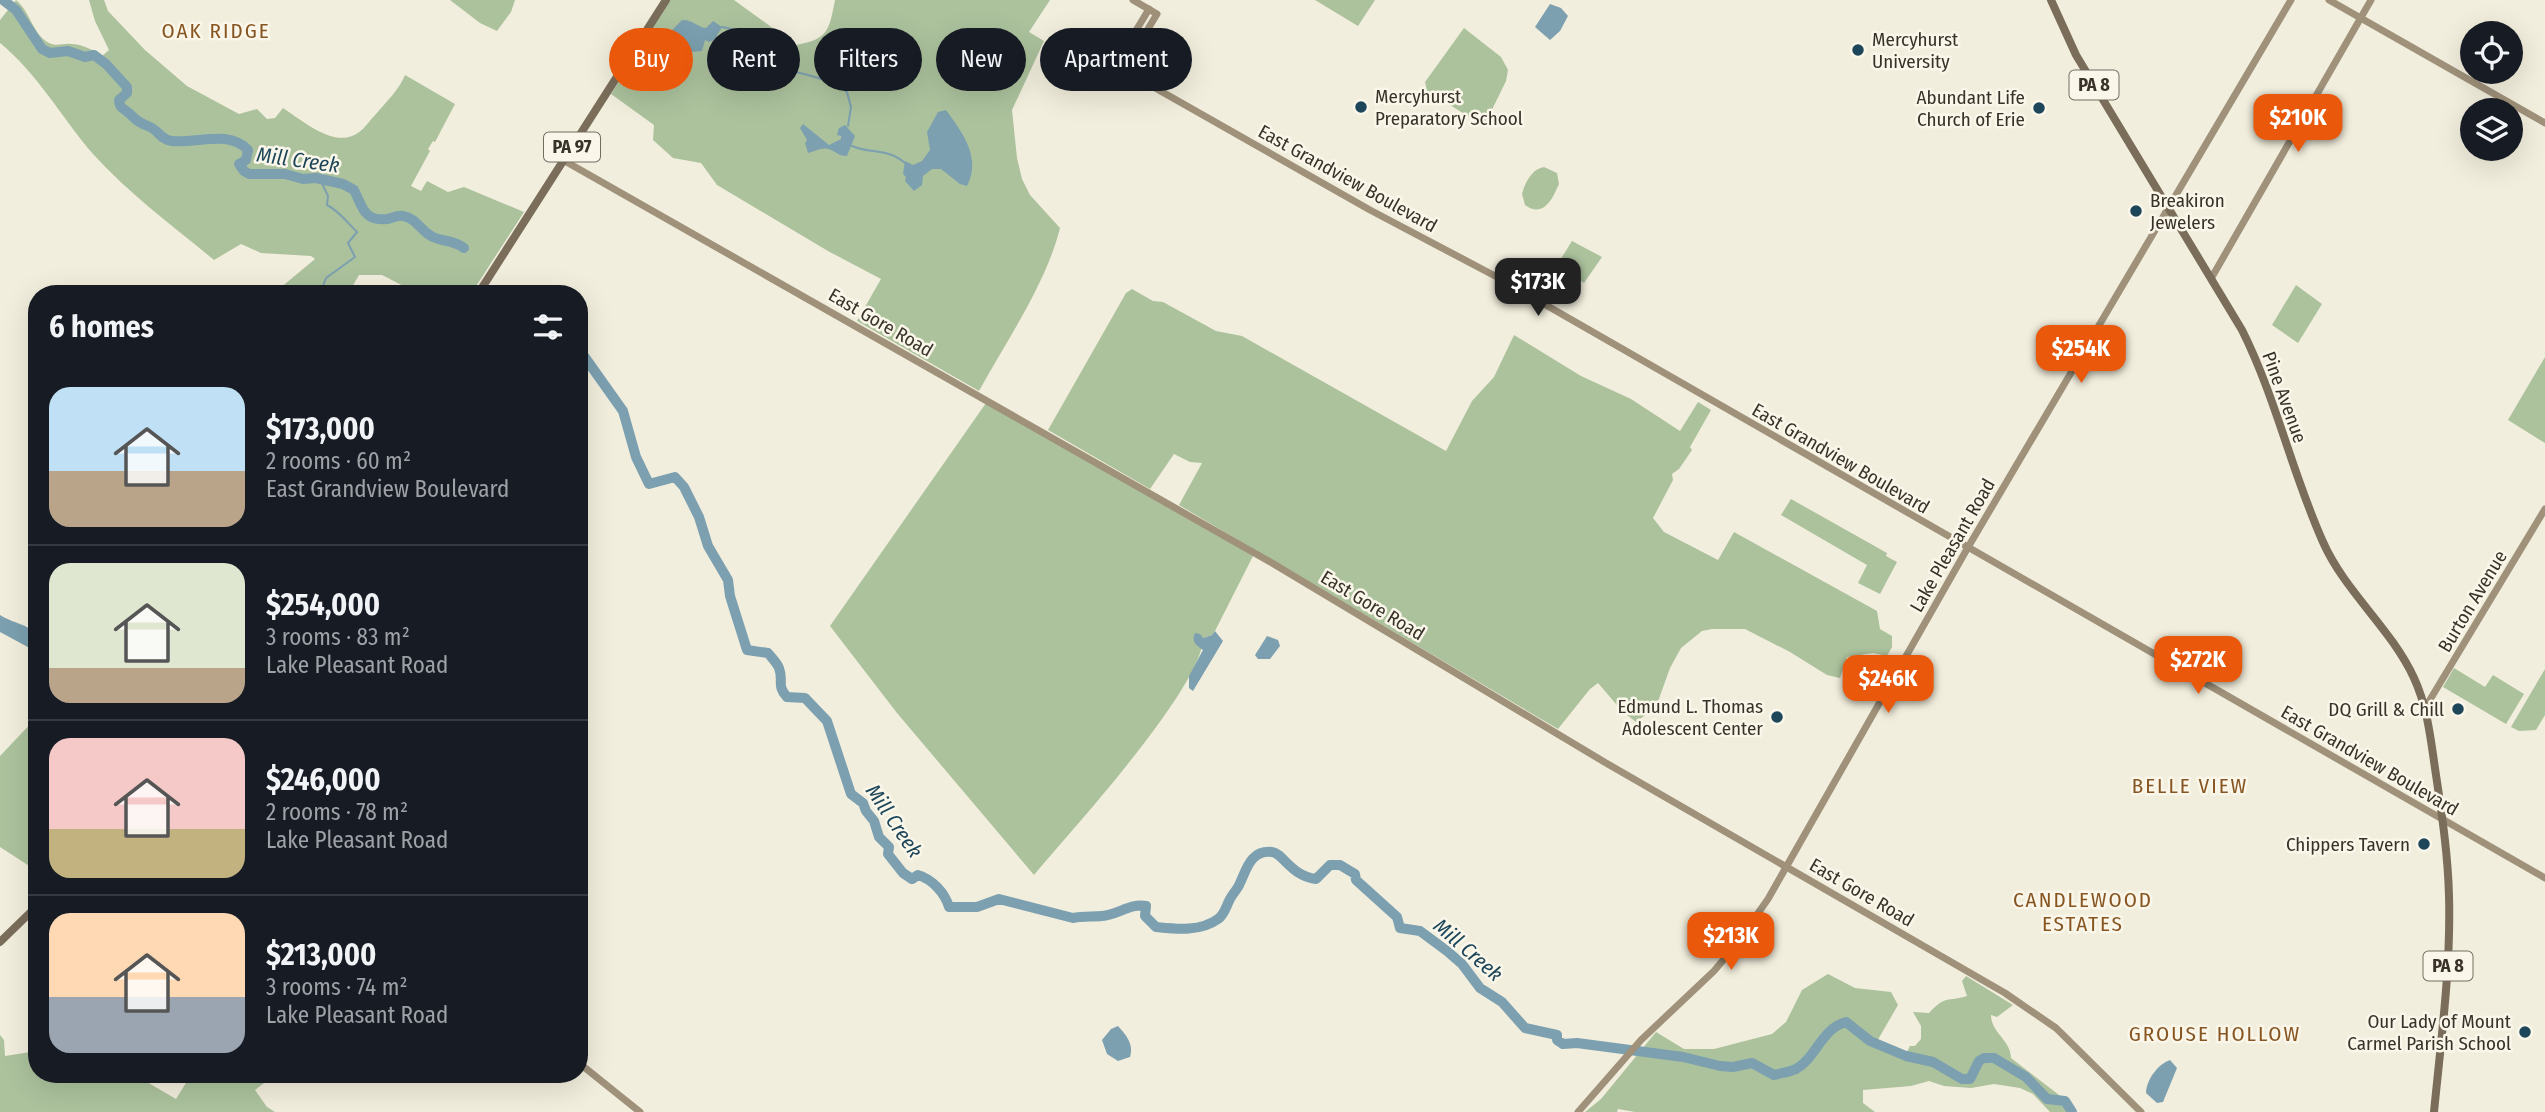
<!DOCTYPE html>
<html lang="en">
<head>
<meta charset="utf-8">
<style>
	:root { --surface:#171b24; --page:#20242c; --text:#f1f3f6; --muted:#9ea1a6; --line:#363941; --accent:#ea580c }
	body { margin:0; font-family:"Fira Sans Condensed",sans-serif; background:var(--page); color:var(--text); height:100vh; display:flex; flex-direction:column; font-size:26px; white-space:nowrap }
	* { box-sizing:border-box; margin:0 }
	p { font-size:23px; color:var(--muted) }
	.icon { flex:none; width:38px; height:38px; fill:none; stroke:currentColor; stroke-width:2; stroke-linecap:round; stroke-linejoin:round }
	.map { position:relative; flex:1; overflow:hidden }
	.sheet { position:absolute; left:28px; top:285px; width:560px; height:798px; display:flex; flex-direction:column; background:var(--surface); border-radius:28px; box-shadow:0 7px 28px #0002 }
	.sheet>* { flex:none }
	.banner { position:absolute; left:609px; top:28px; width:665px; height:63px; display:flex; gap:14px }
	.buttons { position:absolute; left:2460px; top:21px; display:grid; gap:14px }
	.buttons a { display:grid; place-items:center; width:63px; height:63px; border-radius:50%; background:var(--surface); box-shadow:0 7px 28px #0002; font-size:35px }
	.price { position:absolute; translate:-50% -60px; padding:0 16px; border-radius:14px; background:var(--accent); color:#fff; font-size:23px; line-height:46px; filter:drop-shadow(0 2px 4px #0008) }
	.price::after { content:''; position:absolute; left:50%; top:42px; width:21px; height:16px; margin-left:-10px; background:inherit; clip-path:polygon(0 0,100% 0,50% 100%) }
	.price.on { background:#222; color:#fff }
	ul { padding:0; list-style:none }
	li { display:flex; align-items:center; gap:21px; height:175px; padding:0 21px }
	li+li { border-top:2px solid var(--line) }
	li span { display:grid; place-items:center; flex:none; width:196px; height:140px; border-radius:21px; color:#555 }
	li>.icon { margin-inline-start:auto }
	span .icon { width:84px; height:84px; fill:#fffc; stroke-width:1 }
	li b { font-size:30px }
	h2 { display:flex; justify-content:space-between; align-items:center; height:84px; padding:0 21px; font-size:30px }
	.tag { padding:0 24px; border-radius:32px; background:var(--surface); box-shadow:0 7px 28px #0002; font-size:24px; line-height:63px }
	.tag.on { background:var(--accent); color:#fff }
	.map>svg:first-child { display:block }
</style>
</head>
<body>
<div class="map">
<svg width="2545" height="1112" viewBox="0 0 2545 1112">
	<rect width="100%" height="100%" fill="#f2eedd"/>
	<!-- green -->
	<g fill="#acc29d">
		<path d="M16 0C30 11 33 35 49 43 57 47 63 43 71 44 82 44 93 50 102 56L109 50 95 21 89 0H104L108 11 145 50 187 86 239 114 257 109 267 119 275 118 283 108C300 119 330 145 352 136 363 132 368 122 376 114 386 102 399 90 405 75L455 104 435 142 433 141 428 149 430 151 411 186 421 191 427 181 448 192 464 187 524 212 471 294H419L382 275H359L348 294H273L315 259 311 256 261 253 241 244 214 260C173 226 129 194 93 154 62 118 37 73 0 43V20Z"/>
		<path d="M450 0H515L511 12 497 31 480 23Z"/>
		<path d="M669 0H734L796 45C829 39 829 30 835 0H1050L1029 32 1044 41 1012 110 1017 158 1022 179 1030 195 1060 228C1046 284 1007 340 979 391L857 321 881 279 828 251 717 185 701 163 673 158 653 140 654 125 611 94Z"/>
		<path d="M1315 0H1375L1358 26Z"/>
		<path d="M1464 28 1501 57 1508 70 1506 81 1484 126 1427 91 1425 82Z"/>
		<path d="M1544 167 1557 173 1559 184C1552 200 1543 218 1525 205L1522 194C1525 182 1532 169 1544 167Z"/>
		<path d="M1572 241 1602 257 1584 283 1557 265Z"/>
		<path d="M2296 285 2322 304 2298 343 2272 325Z"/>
		<path d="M1132 289 1153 301 1163 302 1216 331 1242 336 1446 451 1472 401 1494 377 1514 335 1581 376 1631 399 1680 431 1698 402 1711 410 1690 447 1692 450 1679 469 1672 474 1673 480 1653 518 1664 532 1718 560 1734 532 1877 611 1880 629 1892 636V647L1887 656 1873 653 1847 657 1840 678 1827 675 1790 652 1745 629H1712L1702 631 1681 648 1670 668 1656 707 1636 722 1622 711 1598 683 1590 689 1558 729 1179 505 1202 463 1190 462 1174 454 1150 489 1048 430 1126 293Z"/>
		<path d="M2545 357V443L2508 420Z"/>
		<path d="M986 403 1254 554 1215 631 1212 635 1203 638C1203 687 1070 832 1034 875L897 713 830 626Z"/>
		<path d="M1791 499 1887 553 1886 556 1897 562 1880 594 1858 583 1867 565 1781 515Z"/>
		<path d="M2454 668 2485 687 2493 675 2524 694 2506 724 2443 687Z"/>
		<path d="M2545 669V715L2536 730 2519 731 2511 727Z"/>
		<path d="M37 717V871L0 847V756Z"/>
		<path d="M1828 974 1855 988 1891 992 1898 1005 1876 1043 1905 1056 1910 1046H1915L1921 1039V1026L1913 1012 1929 1013C1946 995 1947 1002 1967 996L1962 981 1966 976 2013 1005 1997 1017 1991 1015C1991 1033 2011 1040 2011 1058L2063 1098 2072 1112H2050L2033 1094 2020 1088 1994 1084 1971 1088 1944 1086 1929 1081 1911 1086 1863 1090V1103L1875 1112H1635L1618 1109 1617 1112H1585L1601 1099 1656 1032 1684 1049H1714L1772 1034 1786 1022 1802 990Z"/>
		<path d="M0 1035 4 1040 5 1056 37 1051V1074L135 1075 176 1099 191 1075H316L309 1081 268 1080 255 1090 267 1107 275 1112H0Z"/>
	</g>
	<!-- water -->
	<g fill="#7ca0b0">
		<path d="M1550 4 1561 8 1568 16 1560 31 1550 40 1535 27Z"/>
		<path d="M682 20C692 19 697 27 706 28L713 21 722 27 714 40 709 42 705 40 702 51 680 53 675 49 678 46 670 32Z"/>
		<path d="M946 110C962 132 982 158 967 186L960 184 941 169H932L923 176 922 185 914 191 905 181 906 177 903 174 905 161 913 165 922 161 930 150 927 132 938 112Z"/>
		<path d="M803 124 829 145 841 139V136L837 135 839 128 845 125 855 136 847 156C839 156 838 153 831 150 823 146 816 151 808 153L805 143 807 140 800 128Z"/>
		<path d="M0 615C23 629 37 621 37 652L0 632Z"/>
		<path d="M1215 631 1223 641 1193 691 1189 688V676L1203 650C1196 645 1191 642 1195 633L1200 634 1203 638 1212 635Z"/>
		<path d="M1267 636 1278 640 1280 646 1270 659H1258L1255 655Z"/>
		<path d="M1118 1026C1126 1035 1134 1044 1130 1057L1118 1061 1107 1054 1102 1040 1111 1029Z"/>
		<path d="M2170 1060 2177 1068 2163 1102 2157 1103 2146 1093C2146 1080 2158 1064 2170 1060Z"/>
	</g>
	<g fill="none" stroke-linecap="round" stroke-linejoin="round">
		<!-- stream -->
		<g stroke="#7ca0b0" stroke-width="2">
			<path d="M722 27C747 30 761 53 777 69 799 72 829 79 847 92L851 107 848 126"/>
			<path d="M852 146C870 154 888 148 905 163"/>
			<path d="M320 179 328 196 327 205C339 211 347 222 357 232L348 243 355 257 326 278 320 294"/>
		</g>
		<!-- river -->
		<g stroke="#7ca0b0" stroke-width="10">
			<path d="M3 0 16 10 42 49 50 53 68 51 85 57 94 55 106 64 127 87V93L119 100C119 109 126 109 132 116 138 122 141 123 150 127 159 131 161 140 172 141 197 144 228 129 248 150L246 160 239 164 244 171 249 174H285L303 179 316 178 343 184 354 190C362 205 363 222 387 219 392 218 397 215 403 216 417 218 421 232 433 237 444 242 454 240 464 248"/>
			<path d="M517 292 520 294"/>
			<path d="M579 349 623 411 636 457 649 484 675 477 684 487 699 517 708 546 728 580 730 596 747 650 768 653C772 658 777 663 779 668 784 681 776 685 787 697L805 698 827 721 851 794 863 803 866 811 874 821 879 837 889 847 888 854 903 873 912 879 918 875C932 879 945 893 949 907H977L999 899 1073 918C1083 916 1092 917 1102 916 1118 915 1130 903 1146 906L1145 916 1156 927C1176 929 1200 932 1218 919 1224 915 1226 907 1229 901 1232 894 1238 889 1240 883 1247 868 1251 850 1272 852 1283 853 1291 876 1316 879L1330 865H1340L1355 874 1356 880 1397 917 1400 928 1420 931 1447 951 1462 964 1480 988 1502 1002 1525 1028 1557 1035V1040L1563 1044 1577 1043 1683 1057 1720 1066 1733 1067 1752 1063 1774 1075C1781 1073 1790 1072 1796 1069 1817 1057 1821 1029 1846 1022L1870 1041 1906 1056 1933 1062 1962 1079H1970L1979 1061 1984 1058H1994L2026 1077 2047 1099 2065 1101 2072 1112"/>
		</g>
		<!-- secondary -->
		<g stroke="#9f917a" stroke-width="7">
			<path d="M1133 0 1157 14 1128 62 1120 68 1370 210 1497 277 2545 878"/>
			<path d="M2329 0 2545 123"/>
			<path d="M1122 65 1120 57 1149 9"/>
			<path d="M563 160 1272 563 1606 763 2005 993 2056 1028 2141 1112"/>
			<path d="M2212 277 2371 0"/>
			<path d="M2425 708 2545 509"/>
			<path d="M579 1063 640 1112"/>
			<path d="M1578 1112 1641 1040 1714 971 1735 946 1768 899 1967 549 2291 0"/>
		</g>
		<!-- primary -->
		<g stroke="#7a6d5a" stroke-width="8">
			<path d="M2051 0 2076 55 2242 330C2276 398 2292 473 2323 542 2345 592 2391 628 2414 678 2428 708 2431 742 2436 775 2442 815 2448 855 2449 896 2451 968 2441 1040 2434 1112"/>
			<path d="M478 294 666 0"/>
			<path d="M0 942 37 906"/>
		</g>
	</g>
	<!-- markers -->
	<g fill="#1e465a" stroke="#faf7ea" stroke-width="2.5">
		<circle cx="1858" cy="50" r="7"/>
		<circle cx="1361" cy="107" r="7"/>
		<circle cx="2039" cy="108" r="7"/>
		<circle cx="2136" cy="211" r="7"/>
		<circle cx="2458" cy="709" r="7"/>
		<circle cx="1777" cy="717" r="7"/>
		<circle cx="2424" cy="844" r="7"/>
		<circle cx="2525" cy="1032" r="7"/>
	</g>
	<g text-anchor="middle" stroke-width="5" stroke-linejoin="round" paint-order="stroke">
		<!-- shield labels -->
		<g fill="#faf7ea" stroke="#726d63" stroke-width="2">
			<rect x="2069.5" y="70.5" width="49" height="29" rx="5"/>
			<rect x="544" y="132.5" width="56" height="29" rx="5"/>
			<rect x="2423.5" y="951.5" width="49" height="29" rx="5"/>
		</g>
		<g font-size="18" font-weight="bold" fill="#383229">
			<text x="2094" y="91">PA 8</text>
			<text x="572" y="153">PA 97</text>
			<text x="2448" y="972">PA 8</text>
		</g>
		<!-- poi labels -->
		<g font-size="19" fill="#383229" stroke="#faf7ea" text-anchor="end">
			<text x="1872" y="46" text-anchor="start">Mercyhurst<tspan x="1872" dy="22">University</tspan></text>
			<text x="1375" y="103" text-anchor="start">Mercyhurst<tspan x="1375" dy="22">Preparatory School</tspan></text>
			<text x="2025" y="104">Abundant Life<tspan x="2025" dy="22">Church of Erie</tspan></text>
			<text x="2150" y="207" text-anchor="start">Breakiron<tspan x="2150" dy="22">Jewelers</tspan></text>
			<text x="1763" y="713">Edmund L. Thomas<tspan x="1763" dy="22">Adolescent Center</tspan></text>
			<text x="2444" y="716">DQ Grill &amp; Chill</text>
			<text x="2410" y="851">Chippers Tavern</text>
			<text x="2511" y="1028">Our Lady of Mount<tspan x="2511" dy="22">Carmel Parish School</tspan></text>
		</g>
		<!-- street labels -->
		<g font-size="19" fill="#383229" stroke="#faf7ea">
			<text transform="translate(1348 178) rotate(29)" y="7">East Grandview Boulevard</text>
			<text transform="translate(881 322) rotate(30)" y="7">East Gore Road</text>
			<text transform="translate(2285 397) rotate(70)" y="7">Pine Avenue</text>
			<text transform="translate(1841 458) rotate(30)" y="7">East Grandview Boulevard</text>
			<text transform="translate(1952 545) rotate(-60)" y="7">Lake Pleasant Road</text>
			<text transform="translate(2472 601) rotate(-59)" y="7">Burton Avenue</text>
			<text transform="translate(1373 605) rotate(31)" y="7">East Gore Road</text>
			<text transform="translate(2370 760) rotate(30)" y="7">East Grandview Boulevard</text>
			<text transform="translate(1862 892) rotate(30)" y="7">East Gore Road</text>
		</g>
		<!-- neighbourhood labels -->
		<g font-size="21" letter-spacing="2" fill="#875522" stroke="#faf7ea">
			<text x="216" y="38">OAK RIDGE</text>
			<text x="2190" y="793">BELLE VIEW</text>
			<text x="2083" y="907">CANDLEWOOD<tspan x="2083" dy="24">ESTATES</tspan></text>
			<text x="2215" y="1041">GROUSE HOLLOW</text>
		</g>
		<!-- water labels -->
		<g font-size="21" font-style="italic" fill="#1e465a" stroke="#faf7ea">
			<text transform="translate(298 160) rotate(8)" y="7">Mill Creek</text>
			<text transform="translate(894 821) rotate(56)" y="7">Mill Creek</text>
			<text transform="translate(1468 950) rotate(41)" y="7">Mill Creek</text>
		</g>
	</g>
</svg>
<div class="buttons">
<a><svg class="icon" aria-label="locate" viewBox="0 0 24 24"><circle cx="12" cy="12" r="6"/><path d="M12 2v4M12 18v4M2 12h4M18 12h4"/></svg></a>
<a><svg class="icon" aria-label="layers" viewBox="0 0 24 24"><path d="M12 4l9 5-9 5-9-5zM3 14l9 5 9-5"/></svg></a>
</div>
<b class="price" style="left:2298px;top:154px">$210K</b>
<b class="price on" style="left:1538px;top:318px">$173K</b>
<b class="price" style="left:2081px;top:385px">$254K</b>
<b class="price" style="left:2198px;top:696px">$272K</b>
<b class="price" style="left:1888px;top:715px">$246K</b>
<b class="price" style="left:1731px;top:972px">$213K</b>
<div class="banner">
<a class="tag on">Buy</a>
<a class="tag">Rent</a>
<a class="tag">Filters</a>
<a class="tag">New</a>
<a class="tag">Apartment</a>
</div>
<section class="sheet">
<h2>6 homes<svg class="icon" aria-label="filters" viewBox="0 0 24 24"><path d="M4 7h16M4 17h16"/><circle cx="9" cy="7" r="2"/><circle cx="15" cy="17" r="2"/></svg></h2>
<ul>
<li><span style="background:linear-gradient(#bfe0f5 60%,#b9a48a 0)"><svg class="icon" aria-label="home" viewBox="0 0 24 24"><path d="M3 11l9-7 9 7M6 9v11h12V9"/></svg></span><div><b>$173,000</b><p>2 rooms · 60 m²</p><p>East Grandview Boulevard</p></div></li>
<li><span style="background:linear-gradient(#dfe7d0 75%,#b9a48a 0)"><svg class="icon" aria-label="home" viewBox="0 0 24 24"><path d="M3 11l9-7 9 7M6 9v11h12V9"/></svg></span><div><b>$254,000</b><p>3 rooms · 83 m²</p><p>Lake Pleasant Road</p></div></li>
<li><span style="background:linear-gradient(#f6c9c9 65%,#c2b280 0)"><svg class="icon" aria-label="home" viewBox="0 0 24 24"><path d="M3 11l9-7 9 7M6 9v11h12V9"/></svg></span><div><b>$246,000</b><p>2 rooms · 78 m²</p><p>Lake Pleasant Road</p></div></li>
<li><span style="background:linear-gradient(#ffd9b3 60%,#9aa5b1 0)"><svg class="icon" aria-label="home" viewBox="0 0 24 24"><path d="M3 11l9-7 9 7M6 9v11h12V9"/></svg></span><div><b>$213,000</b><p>3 rooms · 74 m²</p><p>Lake Pleasant Road</p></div></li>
</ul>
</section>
</div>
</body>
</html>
